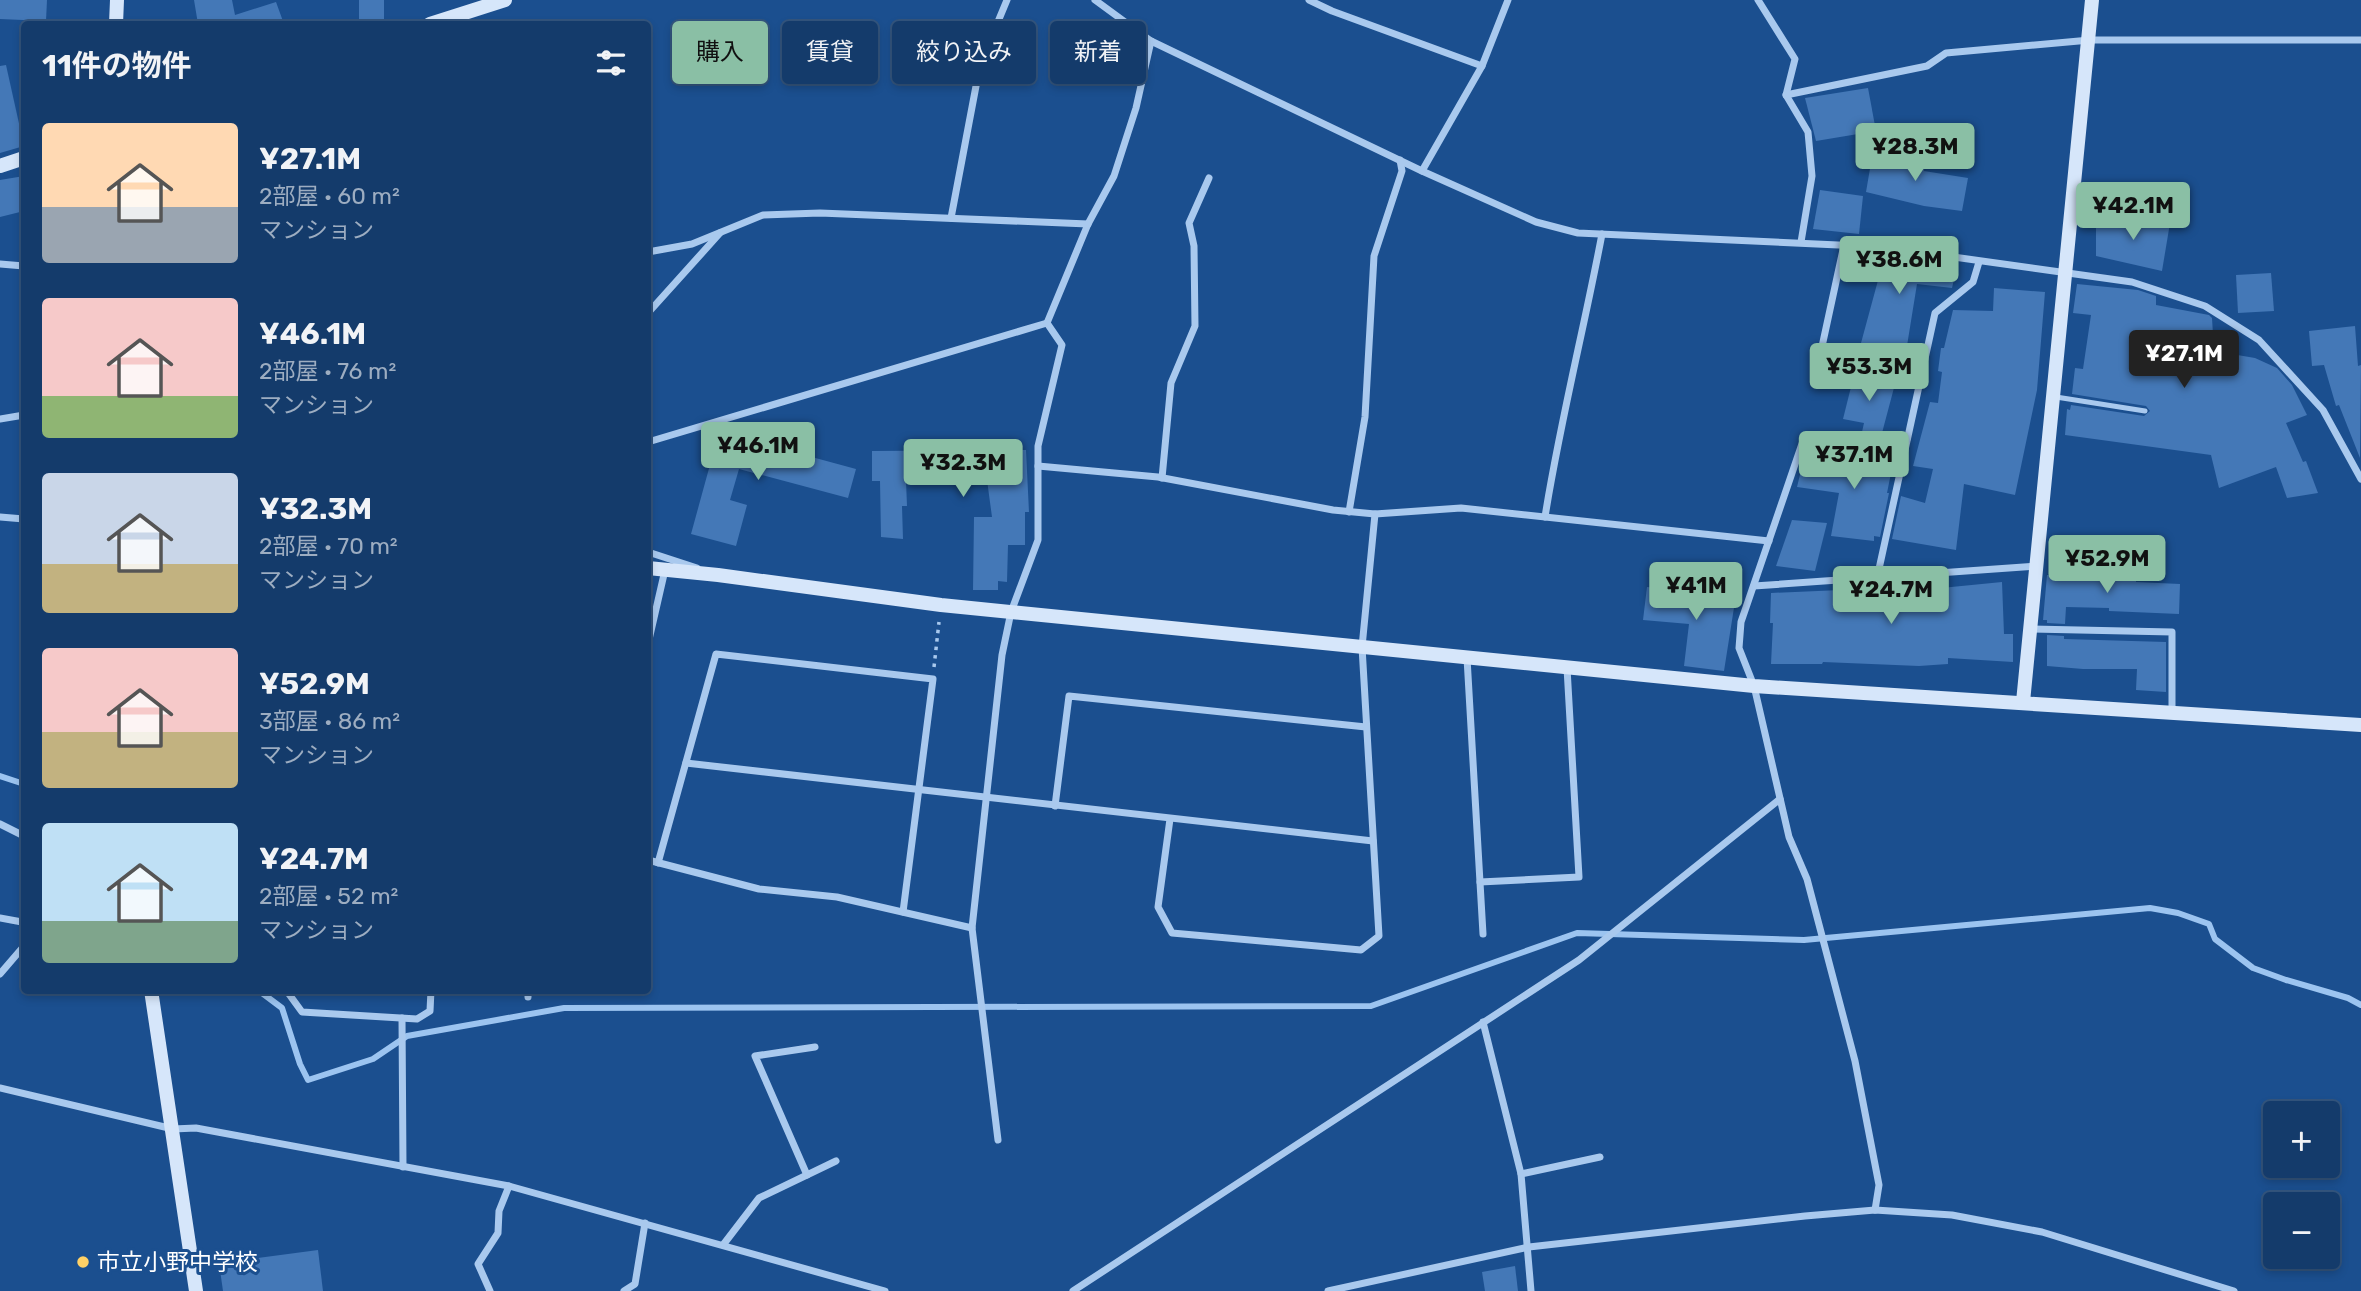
<!DOCTYPE html>
<html lang="ja">
<head>
<meta charset="utf-8">
<style>
	:root { --surface:#143b6b; --page:#1d4271; --text:#f1f3f6; --muted:#9dadc1; --line:#33557e; --accent:#8abfa5 }
	body { margin:0; font-family:Rubik,"Noto Sans JP",sans-serif; background:var(--page); color:var(--text); height:100vh; display:flex; flex-direction:column; font-size:26px; white-space:nowrap }
	* { box-sizing:border-box; margin:0 }
	p { font-size:23px; color:var(--muted) }
	.icon { flex:none; width:38px; height:38px; fill:none; stroke:currentColor; stroke-width:2; stroke-linecap:round; stroke-linejoin:round }
	.map { position:relative; flex:1; overflow:hidden }
	.sheet { position:absolute; left:21px; top:21px; width:630px; height:973px; display:flex; flex-direction:column; background:var(--surface); border-radius:7px; box-shadow:0 4px 10px #0003,0 0 0 2px var(--line) }
	.sheet>* { flex:none }
	.banner { position:absolute; left:672px; top:21px; width:665px; height:63px; display:flex; gap:14px }
	.fabs { position:absolute; left:2263px; top:1101px; display:grid; gap:14px }
	.fabs a { display:grid; place-items:center; width:77px; height:77px; border-radius:7px; background:var(--surface); box-shadow:0 4px 10px #0003,0 0 0 2px var(--line); font-size:35px }
	.price { position:absolute; translate:-50% -60px; padding:0 16px; border-radius:7px; background:var(--accent); color:#111; font-size:23px; line-height:46px; filter:drop-shadow(0 2px 4px #0008) }
	.price::after { content:''; position:absolute; left:50%; top:42px; width:21px; height:16px; margin-left:-10px; background:inherit; clip-path:polygon(0 0,100% 0,50% 100%) }
	.price.active { background:#222; color:#fff }
	ul { padding:0; list-style:none }
	li { display:flex; align-items:center; gap:21px; height:175px; padding:0 21px }
	li span { display:grid; place-items:center; flex:none; width:196px; height:140px; border-radius:7px; color:#555 }
	li>.icon { margin-inline-start:auto }
	span .icon { width:84px; height:84px; fill:#fffc; stroke-width:1 }
	li b { font-size:30px }
	h2 { display:flex; justify-content:space-between; align-items:center; height:84px; padding:0 21px; font-size:30px }
	.pill { padding:0 24px; border-radius:7px; background:var(--surface); box-shadow:0 4px 10px #0003,0 0 0 2px var(--line); font-size:24px; line-height:63px }
	.pill.active { background:var(--accent); color:#111 }
	.map>svg:first-child { display:block }
</style>
</head>
<body>
<div class="map">
<svg width="2361" height="1291" viewBox="0 0 2361 1291">
	<rect width="100%" height="100%" fill="#1b4f8f"/>
	<g fill="none" stroke-linecap="round" stroke-linejoin="round">
		<!-- stream -->
		<g stroke="#9cc4f0" stroke-width="6">
			<path d="M0 776 24 784"/>
			<path d="M258 990 282 1008 300 1064 308 1080 373 1059 407 1036 564 1008 1371 1006 1577 933 1804 940 2150 908 2178 913 2209 924 2215 939 2253 968 2286 980 2348 998 2361 1005"/>
		</g>
	</g>
	<!-- building -->
	<g fill="#4478b7">
		<path d="M0 0H47L46 21 0 19Z"/>
		<path d="M194 0H232L235 15 276 2 284 24H198Z"/>
		<rect x="359" y="0" width="25" height="20"/>
		<path d="M6 65 24 146 0 153V66Z"/>
		<path d="M1868 88 1876 131 1816 141 1805 98Z"/>
		<path d="M1873 151 1925 162 1924 171 1968 178 1962 211 1924 206 1866 192Z"/>
		<path d="M24 176V211L0 217V180Z"/>
		<path d="M1820 190 1863 196 1859 234 1813 229Z"/>
		<path d="M2096 220 2170 223 2162 271 2096 256Z"/>
		<path d="M1864 252 1957 266 1952 288 1917 284 1906 352 1861 343 1880 273 1861 269Z"/>
		<path d="M2271 273 2274 311 2238 313 2236 275Z"/>
		<path d="M2077 284 2138 290 2156 296V305L2209 315 2212 318 2214 351 2255 358 2277 368 2292 385 2307 415 2286 423 2303 462 2306 461 2318 493 2287 498 2276 467 2219 488 2211 455 2065 435 2067 409 2070 410 2071 405 2144 416 2150 411 2146 406 2072 394 2075 368 2083 369 2091 315 2073 313Z"/>
		<path d="M1994 288 2045 292 2037 390 2015 495 1964 484 1956 550 1892 539 1901 496 1925 503 1933 469 1913 466 1930 402 1938 403 1942 372 1938 371 1941 348H1944L1953 310 1993 311Z"/>
		<path d="M2355 326 2358 366 2361 365 2360 458 2339 405 2336 406 2324 365 2312 366 2309 331Z"/>
		<path d="M1854 375 1895 384 1882 433 1862 432 1864 423 1843 419Z"/>
		<path d="M719 432 856 469 848 498 739 469 730 500 747 505 736 546 691 534Z"/>
		<path d="M1860 445H1879L1878 451 1895 453 1887 493H1889L1880 537 1874 536V541L1831 536 1839 493 1797 487 1804 458 1856 467Z"/>
		<path d="M1026 450 1029 512H1025V545H1008L1007 582 998 581V590H973L974 517H992L987 480 906 481 907 506H902L903 539 881 537 880 481H872V451Z"/>
		<path d="M1792 520 1827 523 1815 571 1776 566Z"/>
		<path d="M2075 569 2104 570V575L2136 576V582L2180 584 2179 614 2109 611V608L2066 607 2065 624 2047 623V620H2043L2047 575 2075 576Z"/>
		<path d="M2002 582 2004 634H2013V662L1948 658V664L1919 666 1823 662 1822 664H1771L1773 623H1770L1771 593 1863 589V587L1888 585V587L1931 584V589Z"/>
		<path d="M1647 587 1736 595 1724 671 1684 666 1689 624 1643 620Z"/>
		<path d="M2047 635 2064 636V639L2166 642V692L2136 690 2137 669H2083L2047 666Z"/>
		<path d="M318 1250 323 1291H223L219 1263Z"/>
		<path d="M1515 1266 1518 1291H1485L1482 1272Z"/>
	</g>
	<g fill="none" stroke-linecap="round" stroke-linejoin="round">
		<!-- path -->
		<path stroke="#a9c9ee" stroke-width="3.5" stroke-dasharray="3.5 5" stroke-linecap="butt" d="M934 667 939 622"/>
		<!-- lane -->
		<path stroke="#a9c9ee" stroke-width="5" d="M2056 397 2145 411"/>
		<!-- street -->
		<g stroke="#a9c9ee" stroke-width="7">
			<path d="M1095 0 1151 41 1422 171 1536 222 1578 233 1882 247 2132 282 2205 306 2259 340 2323 410 2361 479"/>
			<path d="M1309 0 1332 11 1482 66"/>
			<path d="M1758 0 1795 59 1786 95 1808 132 1812 176 1801 242"/>
			<path d="M1786 95 1927 66 1946 53 2090 40H2361"/>
			<path d="M1422 171 1482 66 1508 0"/>
			<path d="M951 218 980 65 1007 0"/>
			<path d="M648 252 692 244 763 215 820 213 1088 224"/>
			<path d="M0 264 24 266"/>
			<path d="M648 313 720 233"/>
			<path d="M1818 365 1844 245"/>
			<path d="M0 419 24 415"/>
			<path d="M648 442 1047 323 1088 224 1114 176 1136 108 1151 41"/>
			<path d="M1038 466 1158 477 1333 510 1375 514 1461 508 1769 541"/>
			<path d="M1162 478 1171 383 1195 326 1194 246 1189 223 1209 178"/>
			<path d="M1349 512 1365 417 1374 256 1402 171 1400 160"/>
			<path d="M0 517 24 519"/>
			<path d="M1545 517C1560 422 1584 329 1602 234"/>
			<path d="M648 552 697 568"/>
			<path d="M1877 578 1935 313 1973 282 1979 262"/>
			<path d="M1754 586 2036 566"/>
			<path d="M2031 629 2172 632V712"/>
			<path d="M648 644 665 570"/>
			<path d="M1467 658 1483 934"/>
			<path d="M686 763 1373 841"/>
			<path d="M1055 806 1069 696 1366 727"/>
			<path d="M1170 819 1158 907 1172 933 1361 950 1379 936 1362 647 1375 514"/>
			<path d="M0 824 24 836"/>
			<path d="M648 860 759 889 837 897 972 928"/>
			<path d="M658 863 716 654 933 679 903 912"/>
			<path d="M1480 882 1579 877 1567 668"/>
			<path d="M0 918 22 922 24 925"/>
			<path d="M0 974 24 946"/>
			<path d="M286 990 302 1012 417 1019 430 1011 431 990"/>
			<path d="M528 997V990"/>
			<path d="M402 1018 403 1167"/>
			<path d="M1483 1022 1521 1174 1531 1291"/>
			<path d="M0 1088 173 1129 196 1128 509 1186 885 1291"/>
			<path d="M998 1140 972 928 1002 655 1011 612 1038 540V446L1062 345 1047 323"/>
			<path d="M1521 1174 1600 1157"/>
			<path d="M807 1175 755 1056 815 1047"/>
			<path d="M1875 1210 1879 1185 1855 1061 1807 879 1789 837 1754 686 1739 648 1741 622 1804 438 1907 439"/>
			<path d="M723 1245 759 1198 836 1161"/>
			<path d="M490 1291 478 1264 498 1233 499 1211 509 1186"/>
			<path d="M624 1291 635 1284 645 1223"/>
			<path d="M1073 1291 1579 960 1780 799"/>
			<path d="M1328 1291 1529 1247 1805 1216 1875 1210 1952 1215 2042 1232 2234 1291"/>
		</g>
		<!-- secondary -->
		<g stroke="#d6e6fa" stroke-width="14">
			<path d="M116 24 117 0"/>
			<path d="M430 24 505 0"/>
			<path d="M0 166 24 158"/>
			<path d="M648 568 718 575 941 605 1754 686 2361 725"/>
			<path d="M2023 702 2092 0"/>
			<path d="M151 990 196 1291"/>
		</g>
	</g>
	<!-- markers -->
	<circle fill="#ffd166" stroke="#1b4f8f" stroke-width="2.5" cx="83" cy="1262" r="7"/>
	<g text-anchor="middle" stroke-width="6" stroke-linejoin="round" paint-order="stroke">
		<!-- poi labels -->
		<g font-size="23" fill="#fff" stroke="#1b4f8f" text-anchor="start">
			<text x="97" y="1270">市立小野中学校</text>
		</g>
	</g>
</svg>
<div class="fabs">
<a>+</a>
<a>−</a>
</div>
<b class="price" style="left:1915px;top:183px">¥28.3M</b>
<b class="price" style="left:2133px;top:242px">¥42.1M</b>
<b class="price" style="left:1899px;top:296px">¥38.6M</b>
<b class="price active" style="left:2184px;top:390px">¥27.1M</b>
<b class="price" style="left:1869px;top:403px">¥53.3M</b>
<b class="price" style="left:758px;top:482px">¥46.1M</b>
<b class="price" style="left:1854px;top:491px">¥37.1M</b>
<b class="price" style="left:963px;top:499px">¥32.3M</b>
<b class="price" style="left:2107px;top:595px">¥52.9M</b>
<b class="price" style="left:1696px;top:622px">¥41M</b>
<b class="price" style="left:1891px;top:626px">¥24.7M</b>
<div class="banner">
<a class="pill active">購入</a>
<a class="pill">賃貸</a>
<a class="pill">絞り込み</a>
<a class="pill">新着</a>
</div>
<section class="sheet">
<h2>11件の物件<svg class="icon" aria-label="filters" viewBox="0 0 24 24"><path d="M4 7h16M4 17h16"/><circle cx="9" cy="7" r="2"/><circle cx="15" cy="17" r="2"/></svg></h2>
<ul>
<li><span style="background:linear-gradient(#ffd9b3 60%,#9aa5b1 0)"><svg class="icon" aria-label="home" viewBox="0 0 24 24"><path d="M3 11l9-7 9 7M6 9v11h12V9"/></svg></span><div><b>¥27.1M</b><p>2部屋 · 60 m²</p><p>マンション</p></div></li>
<li><span style="background:linear-gradient(#f6c9c9 70%,#8fb573 0)"><svg class="icon" aria-label="home" viewBox="0 0 24 24"><path d="M3 11l9-7 9 7M6 9v11h12V9"/></svg></span><div><b>¥46.1M</b><p>2部屋 · 76 m²</p><p>マンション</p></div></li>
<li><span style="background:linear-gradient(#c9d6e8 65%,#c2b280 0)"><svg class="icon" aria-label="home" viewBox="0 0 24 24"><path d="M3 11l9-7 9 7M6 9v11h12V9"/></svg></span><div><b>¥32.3M</b><p>2部屋 · 70 m²</p><p>マンション</p></div></li>
<li><span style="background:linear-gradient(#f6c9c9 60%,#c2b280 0)"><svg class="icon" aria-label="home" viewBox="0 0 24 24"><path d="M3 11l9-7 9 7M6 9v11h12V9"/></svg></span><div><b>¥52.9M</b><p>3部屋 · 86 m²</p><p>マンション</p></div></li>
<li><span style="background:linear-gradient(#bfe0f5 70%,#7fa58c 0)"><svg class="icon" aria-label="home" viewBox="0 0 24 24"><path d="M3 11l9-7 9 7M6 9v11h12V9"/></svg></span><div><b>¥24.7M</b><p>2部屋 · 52 m²</p><p>マンション</p></div></li>
</ul>
</section>
</div>
</body>
</html>
